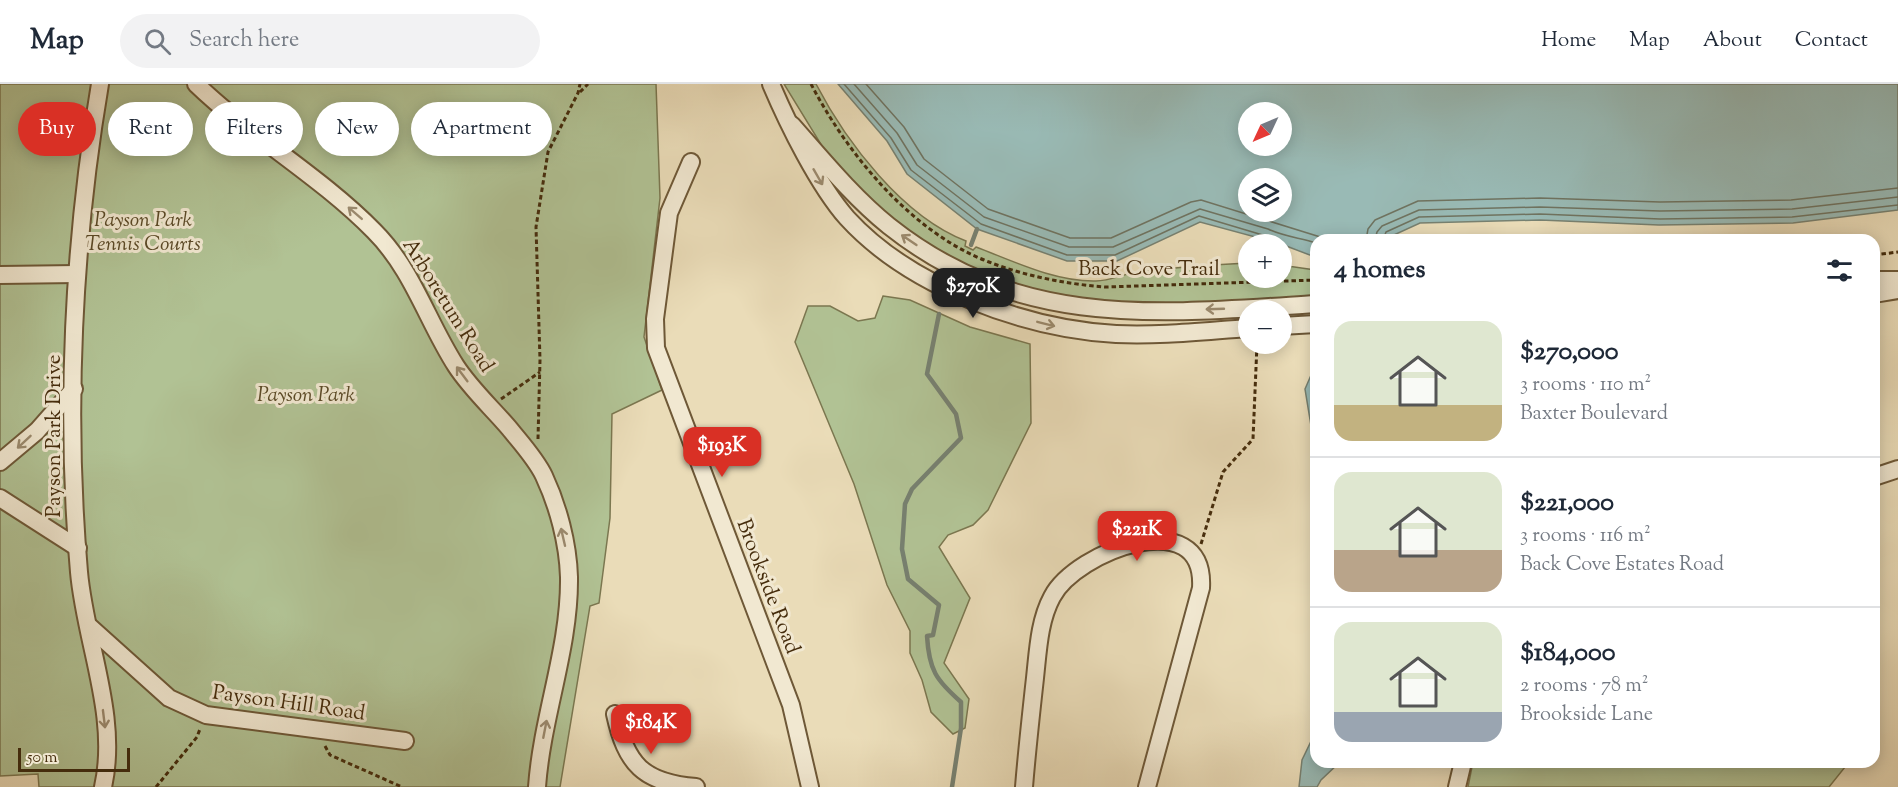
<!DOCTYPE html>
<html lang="en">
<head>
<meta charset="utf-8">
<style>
	:root { --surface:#fff; --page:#f2f2f3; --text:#1f2937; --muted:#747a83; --line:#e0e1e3; --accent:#d93025 }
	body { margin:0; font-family:"Sorts Mill Goudy",serif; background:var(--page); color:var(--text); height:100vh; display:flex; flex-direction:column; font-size:22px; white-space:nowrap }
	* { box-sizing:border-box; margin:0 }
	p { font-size:20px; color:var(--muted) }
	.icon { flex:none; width:33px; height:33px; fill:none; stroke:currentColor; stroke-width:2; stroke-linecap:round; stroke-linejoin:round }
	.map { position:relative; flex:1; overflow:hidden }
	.sheet { position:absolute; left:1310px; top:150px; width:570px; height:534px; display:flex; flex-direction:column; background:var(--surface); border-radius:18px; box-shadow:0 3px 15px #0003 }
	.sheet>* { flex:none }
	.guide { position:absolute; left:18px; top:18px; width:570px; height:54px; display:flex; gap:12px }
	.needle { width:39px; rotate:226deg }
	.controls { position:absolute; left:1238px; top:18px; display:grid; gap:12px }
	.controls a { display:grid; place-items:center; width:54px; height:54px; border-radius:50%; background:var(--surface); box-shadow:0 3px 15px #0003; font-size:30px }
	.scale { position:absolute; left:18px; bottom:15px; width:112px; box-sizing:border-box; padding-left:6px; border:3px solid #452c0c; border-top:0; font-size:16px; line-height:21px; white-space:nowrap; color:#452c0c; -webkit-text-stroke:4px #f1e8d1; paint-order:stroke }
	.price { position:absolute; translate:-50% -51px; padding:0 14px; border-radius:12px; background:var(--accent); color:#fff; font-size:20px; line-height:39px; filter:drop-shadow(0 2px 3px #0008) }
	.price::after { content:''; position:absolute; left:50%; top:36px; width:18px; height:14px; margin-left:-9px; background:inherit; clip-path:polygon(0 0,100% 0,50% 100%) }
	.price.active { background:#222; color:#fff }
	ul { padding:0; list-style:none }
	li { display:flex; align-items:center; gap:18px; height:150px; padding:0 24px }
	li+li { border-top:2px solid var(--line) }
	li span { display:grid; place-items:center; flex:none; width:168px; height:120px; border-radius:18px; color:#555 }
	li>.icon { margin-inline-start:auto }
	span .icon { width:72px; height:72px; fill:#fffc; stroke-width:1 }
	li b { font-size:26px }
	h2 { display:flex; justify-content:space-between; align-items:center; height:72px; padding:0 24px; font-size:26px }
	.pill { padding:0 21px; border-radius:27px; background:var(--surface); box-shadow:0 3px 15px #0003; font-size:21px; line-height:54px }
	.pill.active { background:var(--accent); color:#fff }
	header { display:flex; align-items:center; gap:36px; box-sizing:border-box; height:84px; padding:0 30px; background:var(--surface); border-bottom:2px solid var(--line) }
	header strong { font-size:28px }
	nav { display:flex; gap:33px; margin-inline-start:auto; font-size:21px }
	.search { width:420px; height:54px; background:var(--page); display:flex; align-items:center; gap:15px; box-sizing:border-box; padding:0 21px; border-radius:33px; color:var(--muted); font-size:22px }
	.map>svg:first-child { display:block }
</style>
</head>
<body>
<header>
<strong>Map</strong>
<div class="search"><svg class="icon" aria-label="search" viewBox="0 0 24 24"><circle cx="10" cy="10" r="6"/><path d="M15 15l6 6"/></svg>Search here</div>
<nav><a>Home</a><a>Map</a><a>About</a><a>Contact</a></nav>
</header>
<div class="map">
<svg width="1898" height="703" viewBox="0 0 1898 703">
	<rect width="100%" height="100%" fill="#eadcb8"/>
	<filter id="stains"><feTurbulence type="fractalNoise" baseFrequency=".00333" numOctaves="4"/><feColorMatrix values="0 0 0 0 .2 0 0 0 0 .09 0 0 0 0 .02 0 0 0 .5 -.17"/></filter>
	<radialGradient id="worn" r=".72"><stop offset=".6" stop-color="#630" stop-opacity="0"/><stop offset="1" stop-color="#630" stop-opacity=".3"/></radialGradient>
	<!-- green -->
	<g fill="#b1c294" stroke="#7b7750" stroke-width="1.5">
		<path d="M0 0H656L660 114 644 253 662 306 612 330 610 434 599 519 590 522 560 703H39L38 690 0 692Z"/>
		<path d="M784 0H816C846 58 903 133 966 157L965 162 973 166 976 163C1013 177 1055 198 1096 197 1109 197 1124 190 1137 188 1174 183 1211 181 1248 179V194H1281V181L1315 186V217L1129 224 1012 206 889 140 833 80Z"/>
		<path d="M883 212 910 216 970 243 1030 260 1031 339 988 426 973 441 948 451 939 463 970 514 944 579 969 615 965 644 953 650 931 628 922 596 910 569V547L887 501 854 400 795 258 808 222H830L858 237 875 234Z"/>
		<path d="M1473 678H1849L1829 703H1468Z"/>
	</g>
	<!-- water -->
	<g fill="#99bab5" stroke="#778171" stroke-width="1.5" fill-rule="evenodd">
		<path d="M838 0H1898V126L1793 139 1659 141 1540 136 1420 139 1383 156H1316L1315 173 1281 160 1200 138 1117 177H1067L977 145 907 90 887 57ZM1248 28H1281V62H1248ZM1248 94H1281V128H1248Z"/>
		<path d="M1315 282V366L1305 305Z"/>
		<path d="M1315 649 1316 678H1340L1321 696 1317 703H1299L1302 676Z"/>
	</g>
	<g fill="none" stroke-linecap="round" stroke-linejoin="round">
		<!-- shore -->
		<g stroke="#6f7360" stroke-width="1.5">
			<path d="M844 0 891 54 911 86 981 140 1067 171H1115L1199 132 1266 152 1272 160"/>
			<path d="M854 0 897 49 917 81 984 133 1069 163H1113L1200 125 1268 145C1282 152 1300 154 1316 159"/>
			<path d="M866 0 904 43 924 75 988 125 1070 154H1111L1191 118 1201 116 1330 156"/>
			<path d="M1366 156 1368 145 1375 136 1418 117 1540 114 1660 118 1791 116 1898 104"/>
			<path d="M1375 156 1377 148 1382 142 1419 126 1540 123 1660 127 1792 125 1898 113"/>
			<path d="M1383 156 1386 148 1419 133 1540 130 1660 135 1792 133 1898 121"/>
		</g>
		<!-- stream -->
		<g stroke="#778171" stroke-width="4.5">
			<path d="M971 161 977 145"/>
			<path d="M939 230 927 290 956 330 961 354 912 405 905 420 902 465 908 495 939 521 933 551 927 552C929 586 936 596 961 618V644L952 703"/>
		</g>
		<!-- minor casing -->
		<g stroke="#6e5837" stroke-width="20">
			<g id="minor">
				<path d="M100 0C73 159 65 328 79 488 85 558 119 632 103 703"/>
				<path d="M196 0C251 53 320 92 374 147 413 186 427 237 456 282 471 305 492 324 509 344 521 359 536 375 544 392 558 422 568 459 569 493 570 564 542 632 537 703"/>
				<path d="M771 0C788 40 818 101 847 134 910 203 1025 245 1116 250 1160 252 1204 247 1248 244"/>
				<path d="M792 41C822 75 853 113 889 142 1020 246 1160 230 1316 220"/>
				<path d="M691 78 669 129 655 235 656 264 791 621 810 703"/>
				<path d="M0 191 77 190"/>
				<path d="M1874 196H1898"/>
				<path d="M1874 210 1898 206"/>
				<path d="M1281 242 1316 240"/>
				<path d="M0 378 37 347 74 305"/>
				<path d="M1874 393 1898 385"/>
				<path d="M0 414 78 464"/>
				<path d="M90 543 169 614 206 631 405 657"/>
				<path d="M615 630C626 680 643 699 696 703"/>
				<path d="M1024 703C1027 666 1031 630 1035 594 1038 567 1039 537 1052 513 1076 467 1206 418 1201 504L1147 703"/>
				<path d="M1457 703 1463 678"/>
			</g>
		</g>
		<!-- path -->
		<g stroke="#452c0c" stroke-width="3" stroke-dasharray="4.5 3" stroke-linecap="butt">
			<path d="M811 0C848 71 912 149 989 178 1025 192 1066 200 1105 203L1316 196"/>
			<path d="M580 8 588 0"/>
			<path d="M1874 171 1898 168"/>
			<path d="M501 315 540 288"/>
			<path d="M538 355 540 276 536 143 548 68 578 9 580 0"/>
			<path d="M1201 460 1223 388 1253 355 1257 260"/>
			<path d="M325 662 330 671 402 703"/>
			<path d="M156 703 197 653 200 645"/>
		</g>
		<!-- minor -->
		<use href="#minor" stroke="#f1e8d1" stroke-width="16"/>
	</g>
	<!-- one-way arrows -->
	<defs><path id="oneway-shaft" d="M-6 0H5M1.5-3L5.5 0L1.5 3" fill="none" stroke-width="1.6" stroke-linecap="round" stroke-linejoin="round" transform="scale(1.5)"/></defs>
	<g stroke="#9b8a6e">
		<use href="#oneway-shaft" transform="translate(818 93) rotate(60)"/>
		<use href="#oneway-shaft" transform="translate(355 129) rotate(-139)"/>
		<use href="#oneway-shaft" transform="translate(909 156) rotate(-146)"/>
		<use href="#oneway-shaft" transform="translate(1215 225) rotate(178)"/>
		<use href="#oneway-shaft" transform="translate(1046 240) rotate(14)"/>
		<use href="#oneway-shaft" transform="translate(462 290) rotate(-127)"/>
		<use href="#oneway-shaft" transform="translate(24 358) rotate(137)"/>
		<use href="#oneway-shaft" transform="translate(563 453) rotate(-103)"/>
		<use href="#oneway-shaft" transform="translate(104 635) rotate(83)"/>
		<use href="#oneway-shaft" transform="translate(545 645) rotate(-79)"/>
	</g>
	<g text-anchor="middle" stroke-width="6" stroke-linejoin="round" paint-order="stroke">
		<!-- park labels -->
		<g font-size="21" font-style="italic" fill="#5b4a27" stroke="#f1e8d1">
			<text x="143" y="142">Payson Park<tspan x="143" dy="24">Tennis Courts</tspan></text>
			<text x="306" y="317">Payson Park</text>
		</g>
		<!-- street labels -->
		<g font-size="21" fill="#452c0c" stroke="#f1e8d1">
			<text x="1149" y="191">Back Cove Trail</text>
			<text transform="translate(449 221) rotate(58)" y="7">Arboretum Road</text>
			<text transform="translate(53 352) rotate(-90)" y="7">Payson Park Drive</text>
			<text transform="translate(769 502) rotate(69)" y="7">Brookside Road</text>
			<text transform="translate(289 618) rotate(8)" y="7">Payson Hill Road</text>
		</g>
	</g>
	<rect width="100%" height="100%" filter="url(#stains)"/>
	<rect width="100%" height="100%" fill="url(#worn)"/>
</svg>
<div class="controls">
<a><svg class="needle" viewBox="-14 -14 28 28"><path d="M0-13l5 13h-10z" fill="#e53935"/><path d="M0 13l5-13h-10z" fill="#747a83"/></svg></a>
<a><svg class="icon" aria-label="layers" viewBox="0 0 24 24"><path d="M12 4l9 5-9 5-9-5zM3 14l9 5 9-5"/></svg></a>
<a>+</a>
<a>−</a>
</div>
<div class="scale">50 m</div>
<b class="price active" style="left:973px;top:235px">$270K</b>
<b class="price" style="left:722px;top:394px">$193K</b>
<b class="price" style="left:1137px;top:478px">$221K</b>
<b class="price" style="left:651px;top:671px">$184K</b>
<div class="guide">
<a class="pill active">Buy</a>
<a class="pill">Rent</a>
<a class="pill">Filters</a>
<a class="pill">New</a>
<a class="pill">Apartment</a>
</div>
<section class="sheet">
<h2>4 homes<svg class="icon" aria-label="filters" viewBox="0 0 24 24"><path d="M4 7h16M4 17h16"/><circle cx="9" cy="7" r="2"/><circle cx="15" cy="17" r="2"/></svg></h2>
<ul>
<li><span style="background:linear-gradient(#dfe7d0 70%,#c2b280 0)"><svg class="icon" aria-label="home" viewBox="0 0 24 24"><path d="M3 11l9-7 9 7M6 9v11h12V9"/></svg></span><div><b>$270,000</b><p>3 rooms · 110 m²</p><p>Baxter Boulevard</p></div></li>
<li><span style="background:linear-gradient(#dfe7d0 65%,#b9a48a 0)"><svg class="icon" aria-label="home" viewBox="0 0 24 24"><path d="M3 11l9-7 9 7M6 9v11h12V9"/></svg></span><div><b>$221,000</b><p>3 rooms · 116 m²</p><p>Back Cove Estates Road</p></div></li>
<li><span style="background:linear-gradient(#dfe7d0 75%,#9aa5b1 0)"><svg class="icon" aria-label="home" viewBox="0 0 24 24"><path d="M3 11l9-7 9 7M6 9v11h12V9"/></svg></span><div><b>$184,000</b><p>2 rooms · 78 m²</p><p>Brookside Lane</p></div></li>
</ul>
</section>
</div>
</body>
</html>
